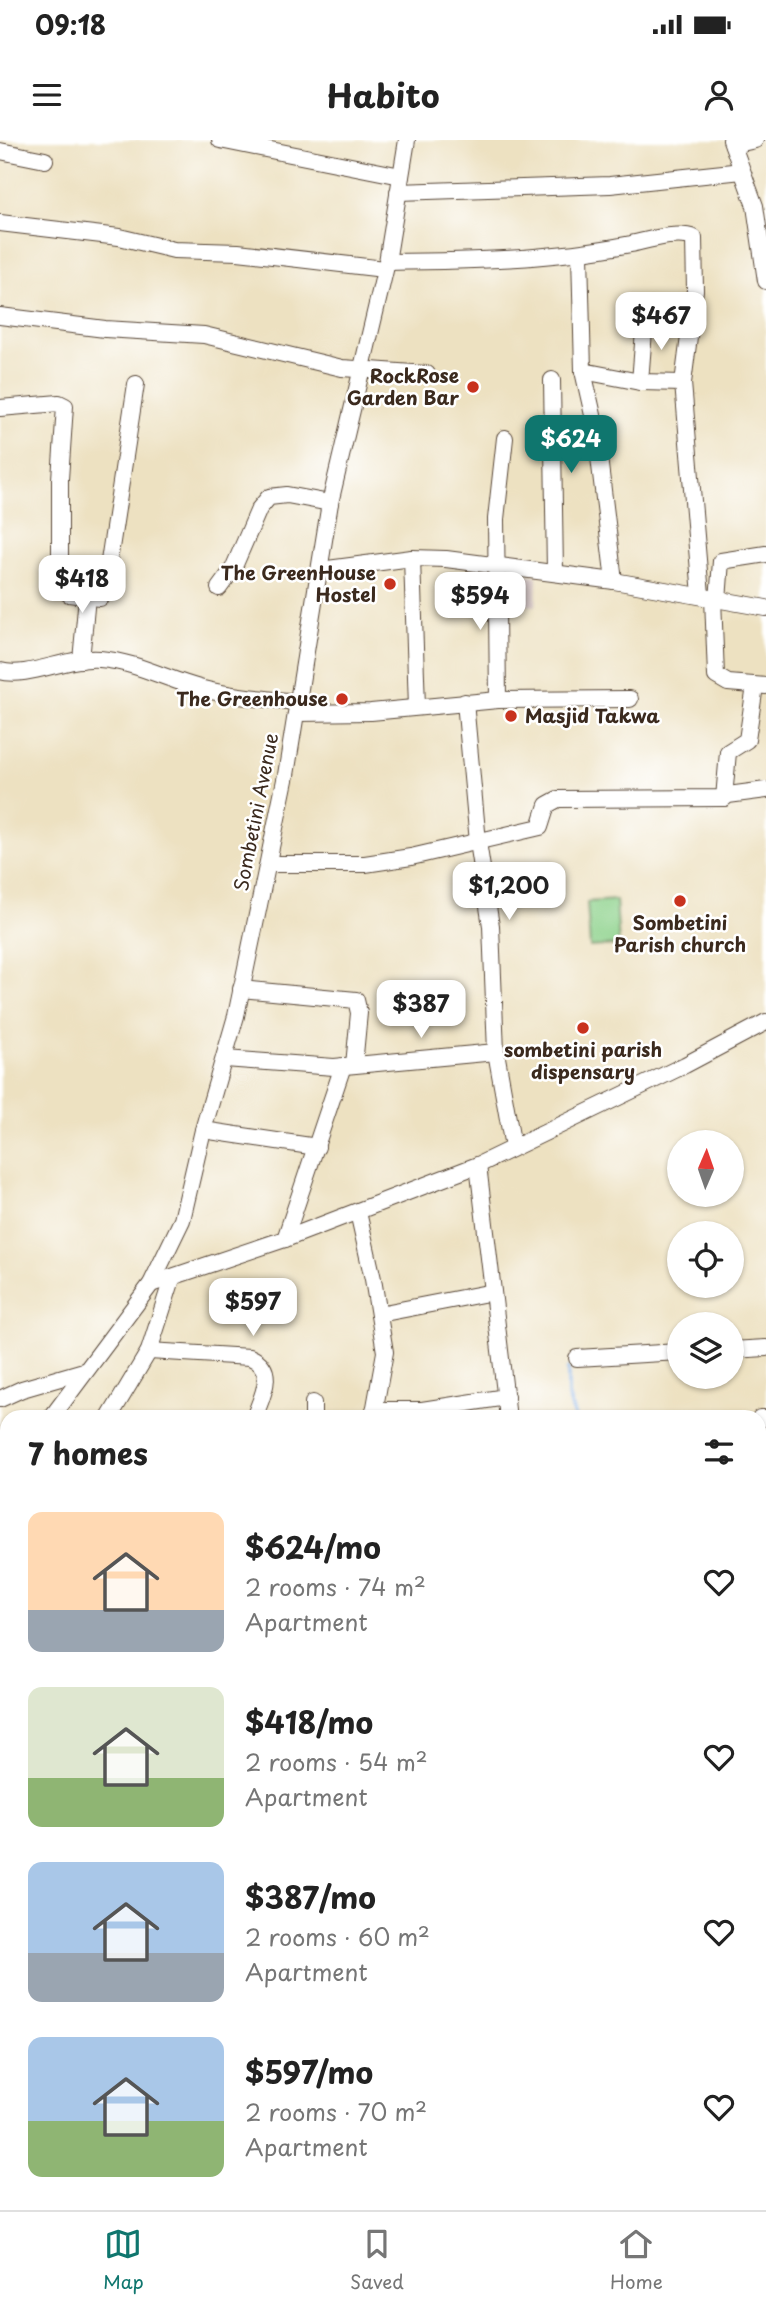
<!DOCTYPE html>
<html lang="en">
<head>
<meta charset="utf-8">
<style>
	:root { --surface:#fff; --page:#f2f2f2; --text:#222; --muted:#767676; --line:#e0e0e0; --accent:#0f766e }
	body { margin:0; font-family:"Playpen Sans",sans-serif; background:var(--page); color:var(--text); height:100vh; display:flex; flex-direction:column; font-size:26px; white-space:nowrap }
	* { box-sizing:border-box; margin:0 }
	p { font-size:23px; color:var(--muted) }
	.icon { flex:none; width:38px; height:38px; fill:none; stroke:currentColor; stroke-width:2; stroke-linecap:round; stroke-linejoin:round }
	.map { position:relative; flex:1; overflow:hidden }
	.sheet { position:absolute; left:0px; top:1270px; width:766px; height:800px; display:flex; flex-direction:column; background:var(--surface); border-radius:21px 21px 0 0; box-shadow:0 2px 5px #0004 }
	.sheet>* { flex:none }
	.needle { width:46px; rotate:2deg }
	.buttons { position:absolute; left:667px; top:990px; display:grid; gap:14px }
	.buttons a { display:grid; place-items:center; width:77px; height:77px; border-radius:50%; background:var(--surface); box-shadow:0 2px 5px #0004; font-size:35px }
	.price { position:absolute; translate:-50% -60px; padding:0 16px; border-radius:14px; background:#fff; color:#222; font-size:23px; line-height:46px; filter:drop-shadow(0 2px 4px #0008) }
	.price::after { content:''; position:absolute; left:50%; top:42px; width:21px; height:16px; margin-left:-10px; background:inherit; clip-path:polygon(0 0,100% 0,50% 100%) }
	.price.active { background:var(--accent); color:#fff }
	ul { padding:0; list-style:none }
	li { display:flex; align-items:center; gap:21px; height:175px; padding:0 28px }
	li span { display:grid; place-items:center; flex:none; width:196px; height:140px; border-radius:14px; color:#555 }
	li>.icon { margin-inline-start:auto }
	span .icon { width:84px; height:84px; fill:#fffc; stroke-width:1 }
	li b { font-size:30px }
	h2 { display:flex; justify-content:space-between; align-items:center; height:84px; padding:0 28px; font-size:30px }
	.status { display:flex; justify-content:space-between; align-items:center; height:49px; padding:0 35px; background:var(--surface); direction:ltr }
	.status svg { height:19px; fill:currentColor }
	header { display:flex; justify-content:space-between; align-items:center; height:91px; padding:0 28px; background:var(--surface); font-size:32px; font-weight:700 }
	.tabs { display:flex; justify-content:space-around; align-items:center; height:98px; border-top:2px solid var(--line); background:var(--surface); font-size:19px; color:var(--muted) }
	.tabs a { display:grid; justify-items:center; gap:4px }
	.tabs .active { color:var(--accent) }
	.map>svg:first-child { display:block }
</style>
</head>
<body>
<div class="status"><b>09:18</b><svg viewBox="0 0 49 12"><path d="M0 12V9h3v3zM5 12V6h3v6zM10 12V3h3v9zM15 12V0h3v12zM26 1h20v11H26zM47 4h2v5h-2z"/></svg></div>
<header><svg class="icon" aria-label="menu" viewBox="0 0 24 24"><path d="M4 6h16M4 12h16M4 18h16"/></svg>Habito<svg class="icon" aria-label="person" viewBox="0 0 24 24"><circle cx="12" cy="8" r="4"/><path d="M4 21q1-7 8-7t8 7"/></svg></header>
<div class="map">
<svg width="766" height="2070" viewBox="0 0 766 2070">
	<rect width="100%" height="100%" fill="#fff"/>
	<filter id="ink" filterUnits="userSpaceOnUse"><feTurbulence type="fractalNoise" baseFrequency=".0143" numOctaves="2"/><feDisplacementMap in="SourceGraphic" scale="14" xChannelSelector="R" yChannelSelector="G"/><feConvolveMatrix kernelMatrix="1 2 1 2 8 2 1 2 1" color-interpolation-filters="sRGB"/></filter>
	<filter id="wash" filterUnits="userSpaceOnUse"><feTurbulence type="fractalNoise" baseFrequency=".00686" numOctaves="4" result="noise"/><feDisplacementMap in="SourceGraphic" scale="28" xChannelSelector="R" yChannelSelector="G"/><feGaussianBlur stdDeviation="1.57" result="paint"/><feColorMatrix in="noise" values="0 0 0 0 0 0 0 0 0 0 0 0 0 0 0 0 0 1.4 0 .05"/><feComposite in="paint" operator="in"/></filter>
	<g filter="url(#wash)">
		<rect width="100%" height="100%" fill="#ede1c1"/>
		<!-- industrial -->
		<path fill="#d1bfbd" d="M503 431 537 436 536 466 503 463Z"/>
		<!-- green -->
		<path fill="#8cd18a" stroke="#647e54" stroke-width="2" d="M616 760 619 805 590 807 587 762Z"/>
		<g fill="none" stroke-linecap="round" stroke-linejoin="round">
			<!-- stream -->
			<g stroke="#7cafe8" stroke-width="3.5">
				<path d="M568 1228V1255L575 1278"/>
				<path d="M760 1800 766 1810"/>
			</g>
		</g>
	</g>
	<g filter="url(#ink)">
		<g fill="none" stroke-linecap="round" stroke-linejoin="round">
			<!-- minor casing -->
			<g stroke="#564536" stroke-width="18">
				<g id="minor">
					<path d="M220 0 401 36"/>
					<path d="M731 0 755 66 766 141"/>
					<path d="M733 5 755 0"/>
					<path d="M0 11 45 20"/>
					<path d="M398 52 610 45 742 31"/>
					<path d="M0 83 119 97 174 110 238 112 384 129"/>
					<path d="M580 114 583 231 595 284 614 441"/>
					<path d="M387 122C469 121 550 120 631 104 649 100 677 91 694 98L695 150 683 243 701 455"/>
					<path d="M0 176 105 189 204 195 342 228 427 234"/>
					<path d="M583 231 640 242 683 243"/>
					<path d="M552 240 555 432"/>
					<path d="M640 242 645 178"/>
					<path d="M0 268 59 263 65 266 60 339V446L69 454 100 458 104 454 136 244"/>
					<path d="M412 418 417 567"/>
					<path d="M320 430 412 418 446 419 614 441 766 468"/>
					<path d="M219 448 233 429 259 369 269 357 287 355 330 363"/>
					<path d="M713 458 716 536 728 543 766 546"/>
					<path d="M718 460 721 421 766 414"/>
					<path d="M81 520 87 457"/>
					<path d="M0 531C28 539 68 516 100 519 137 522 167 540 203 549 234 557 266 559 298 562"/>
					<path d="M498 560 496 379 505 298"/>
					<path d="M465 562 478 702 491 786 496 912 513 1007"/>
					<path d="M297 573 371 572 498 560 630 559"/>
					<path d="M724 658 728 612 747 600 755 546"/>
					<path d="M268 724H365L411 717 540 687 547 665 558 659 724 658 728 655 766 650"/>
					<path d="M241 849 356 860 359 873 354 925"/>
					<path d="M225 919 334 927 496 912"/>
					<path d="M203 990 317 1007"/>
					<path d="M478 1025 508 1278"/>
					<path d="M358 1072 373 1139 385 1212 373 1278"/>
					<path d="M285 1099 343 926"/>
					<path d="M151 1144 285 1099 478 1025 685 925 766 882"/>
					<path d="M379 1174 493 1152"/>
					<path d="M732 1210 766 1208"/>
					<path d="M149 1211 250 1217C278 1229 262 1256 254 1278"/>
					<path d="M577 1218 679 1212"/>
					<path d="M0 1259 22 1249 84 1231"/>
					<path d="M374 1270H422L506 1257"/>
					<path d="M51 1278 151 1144 182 1080 203 990 236 876 286 635 330 363 387 122 407 0"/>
					<path d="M109 1278 149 1211 172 1139"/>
					<path d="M313 1278V1263"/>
					<path d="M760 1278H766"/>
					<path d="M0 1320 7 1322"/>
					<path d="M0 1358 7 1347"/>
					<path d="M760 1423 766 1424"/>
					<path d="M0 1467 7 1465"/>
					<path d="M760 1467 766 1446"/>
					<path d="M760 1691 766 1692"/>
					<path d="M760 1861 766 1858"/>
					<path d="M760 1899 766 1918"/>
					<path d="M760 1953 766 1952"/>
					<path d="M180 2063 182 2070"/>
					<path d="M232 2063 237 2070"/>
					<path d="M0 2064 7 2054"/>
					<path d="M430 2065 443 2063"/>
					<path d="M328 2070 358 2063"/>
					<path d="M637 2070 638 2063"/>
				</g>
			</g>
			<!-- minor -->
			<use href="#minor" stroke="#fff" stroke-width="16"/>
		</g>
	</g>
	<!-- markers -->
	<g fill="#c8321e" stroke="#fff" stroke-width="2.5">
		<circle cx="473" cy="247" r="7"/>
		<circle cx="390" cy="444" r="7"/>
		<circle cx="342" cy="559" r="7"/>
		<circle cx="511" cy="576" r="7"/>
		<circle cx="680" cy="761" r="7"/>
		<circle cx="583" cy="888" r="7"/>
	</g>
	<g text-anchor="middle" stroke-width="5" stroke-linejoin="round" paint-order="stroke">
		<!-- poi labels -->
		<g font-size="19" font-weight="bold" fill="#3b2a1e" stroke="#fff" text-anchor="end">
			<text x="459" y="243">RockRose<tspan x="459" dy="22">Garden Bar</tspan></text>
			<text x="376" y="440">The GreenHouse<tspan x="376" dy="22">Hostel</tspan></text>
			<text x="328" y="566">The Greenhouse</text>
			<text x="525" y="583" text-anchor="start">Masjid Takwa</text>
			<text x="680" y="790" text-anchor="middle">Sombetini<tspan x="680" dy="22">Parish church</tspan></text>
			<text x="583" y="917" text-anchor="middle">sombetini parish<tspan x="583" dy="22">dispensary</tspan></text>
		</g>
		<!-- street labels -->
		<g font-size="19" fill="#3b2a1e" stroke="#fff">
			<text transform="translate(256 672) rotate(-79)" y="7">Sombetini Avenue</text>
		</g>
	</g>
</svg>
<div class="buttons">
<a><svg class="needle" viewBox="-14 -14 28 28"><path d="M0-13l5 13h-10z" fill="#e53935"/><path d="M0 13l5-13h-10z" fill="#767676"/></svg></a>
<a><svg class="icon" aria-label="locate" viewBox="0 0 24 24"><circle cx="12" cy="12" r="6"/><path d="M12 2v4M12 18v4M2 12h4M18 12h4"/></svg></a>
<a><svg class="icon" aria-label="layers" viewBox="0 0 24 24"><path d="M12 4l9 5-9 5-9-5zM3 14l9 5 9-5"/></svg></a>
</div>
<b class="price" style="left:661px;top:212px">$467</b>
<b class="price active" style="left:571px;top:335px">$624</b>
<b class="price" style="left:82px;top:475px">$418</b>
<b class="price" style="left:480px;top:492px">$594</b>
<b class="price" style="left:509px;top:782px">$1,200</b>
<b class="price" style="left:421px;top:900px">$387</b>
<b class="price" style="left:253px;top:1198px">$597</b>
<section class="sheet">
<h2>7 homes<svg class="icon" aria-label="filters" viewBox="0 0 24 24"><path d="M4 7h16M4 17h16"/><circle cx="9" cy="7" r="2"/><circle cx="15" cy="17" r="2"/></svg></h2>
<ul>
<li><span style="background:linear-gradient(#ffd9b3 70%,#9aa5b1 0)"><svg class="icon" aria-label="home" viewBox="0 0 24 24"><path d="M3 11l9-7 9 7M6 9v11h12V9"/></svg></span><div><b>$624/mo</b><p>2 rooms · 74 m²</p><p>Apartment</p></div><svg class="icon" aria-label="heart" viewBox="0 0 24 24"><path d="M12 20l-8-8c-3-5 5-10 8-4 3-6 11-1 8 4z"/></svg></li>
<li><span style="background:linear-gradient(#dfe7d0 65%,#8fb573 0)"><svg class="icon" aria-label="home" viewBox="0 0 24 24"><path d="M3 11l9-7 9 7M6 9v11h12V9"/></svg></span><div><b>$418/mo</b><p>2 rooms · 54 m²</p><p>Apartment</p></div><svg class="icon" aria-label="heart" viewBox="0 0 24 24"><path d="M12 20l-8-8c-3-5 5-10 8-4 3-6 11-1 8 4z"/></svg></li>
<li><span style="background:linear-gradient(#a9c7e8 65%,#9aa5b1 0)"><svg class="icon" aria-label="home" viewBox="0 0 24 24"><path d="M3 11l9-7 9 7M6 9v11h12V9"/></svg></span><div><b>$387/mo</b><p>2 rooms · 60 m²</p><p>Apartment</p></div><svg class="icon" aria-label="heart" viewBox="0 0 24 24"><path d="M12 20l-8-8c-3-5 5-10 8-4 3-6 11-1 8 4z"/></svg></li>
<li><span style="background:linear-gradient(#a9c7e8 60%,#8fb573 0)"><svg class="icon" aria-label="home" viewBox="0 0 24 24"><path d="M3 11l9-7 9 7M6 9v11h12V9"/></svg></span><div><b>$597/mo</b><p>2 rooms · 70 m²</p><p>Apartment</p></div><svg class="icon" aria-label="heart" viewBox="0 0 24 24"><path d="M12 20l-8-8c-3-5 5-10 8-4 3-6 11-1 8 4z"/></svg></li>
</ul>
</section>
</div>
<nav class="tabs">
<a class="active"><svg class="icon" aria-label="map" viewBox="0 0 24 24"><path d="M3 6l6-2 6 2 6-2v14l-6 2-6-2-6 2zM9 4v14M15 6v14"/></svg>Map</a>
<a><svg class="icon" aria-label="saved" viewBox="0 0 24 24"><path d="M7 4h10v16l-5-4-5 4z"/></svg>Saved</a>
<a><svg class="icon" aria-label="home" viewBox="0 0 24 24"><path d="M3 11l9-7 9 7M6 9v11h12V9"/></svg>Home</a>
</nav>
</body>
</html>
